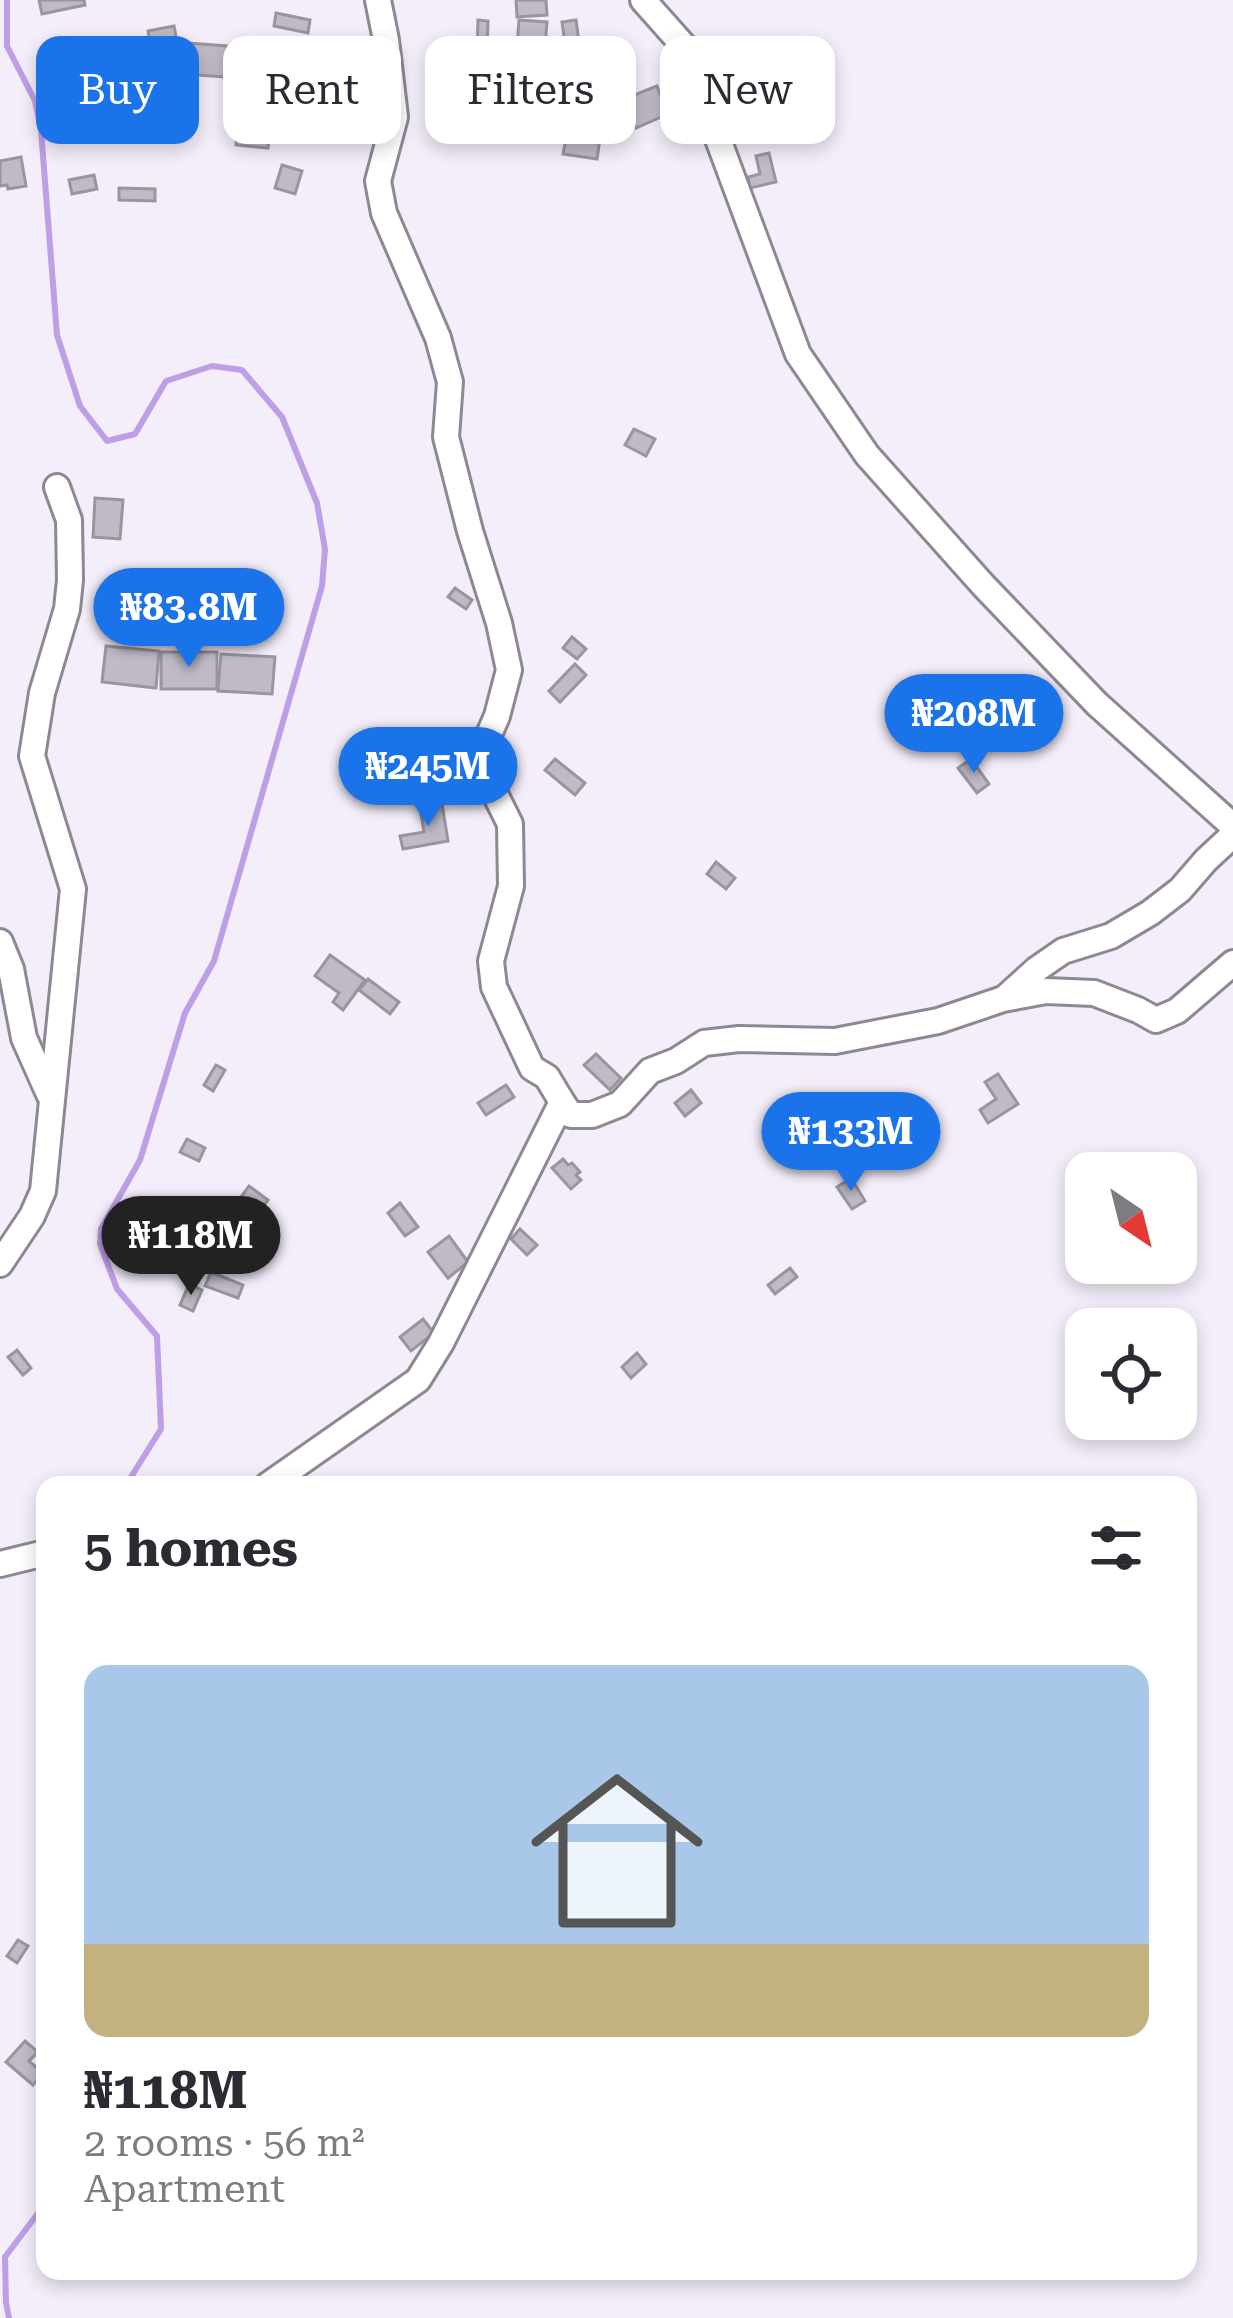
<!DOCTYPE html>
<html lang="en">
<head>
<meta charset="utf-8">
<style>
	:root { --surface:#fff; --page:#f2f2f3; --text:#2b2b33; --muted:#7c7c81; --accent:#1a73e8 }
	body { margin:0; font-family:"Roboto Serif",serif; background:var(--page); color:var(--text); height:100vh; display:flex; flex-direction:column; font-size:45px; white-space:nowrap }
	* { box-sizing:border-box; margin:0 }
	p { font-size:39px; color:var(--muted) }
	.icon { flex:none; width:66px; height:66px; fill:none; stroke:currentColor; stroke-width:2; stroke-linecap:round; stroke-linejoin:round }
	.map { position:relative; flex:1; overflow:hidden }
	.side { position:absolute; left:36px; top:1476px; width:1161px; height:804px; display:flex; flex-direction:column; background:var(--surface); border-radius:24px; box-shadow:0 6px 18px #0003 }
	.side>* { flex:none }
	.banner { position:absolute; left:36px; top:36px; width:1161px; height:108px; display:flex; gap:24px }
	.needle { width:78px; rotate:145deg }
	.tools { position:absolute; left:1065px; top:1152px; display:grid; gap:24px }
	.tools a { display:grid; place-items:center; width:132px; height:132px; border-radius:24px; background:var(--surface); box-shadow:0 6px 18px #0003; font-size:60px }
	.price { position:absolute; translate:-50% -102px; padding:0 27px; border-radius:42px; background:var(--accent); color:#fff; font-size:39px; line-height:78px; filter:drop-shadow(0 3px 6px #0008) }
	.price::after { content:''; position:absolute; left:50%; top:72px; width:36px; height:27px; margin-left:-18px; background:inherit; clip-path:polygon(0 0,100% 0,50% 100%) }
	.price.on { background:#222; color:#fff }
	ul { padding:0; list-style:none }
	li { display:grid; align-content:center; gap:24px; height:636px; padding:0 48px }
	li span { display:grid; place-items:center; height:372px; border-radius:24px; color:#555 }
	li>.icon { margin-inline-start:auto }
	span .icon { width:216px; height:216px; fill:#fffc; stroke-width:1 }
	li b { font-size:51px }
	h2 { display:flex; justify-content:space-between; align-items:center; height:144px; padding:0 48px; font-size:51px }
	.tag { padding:0 42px; border-radius:24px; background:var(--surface); box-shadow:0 6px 18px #0003; font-size:42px; line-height:108px }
	.tag.on { background:var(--accent); color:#fff }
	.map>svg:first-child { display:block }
</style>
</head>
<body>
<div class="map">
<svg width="1233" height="2318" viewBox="0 0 1233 2318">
	<rect width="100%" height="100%" fill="#f3eefa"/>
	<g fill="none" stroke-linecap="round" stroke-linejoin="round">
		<!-- stream -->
		<g stroke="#be9ee6" stroke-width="6">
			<path d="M7 0V46L35 101 41 130 57 335 80 406 107 441 135 434 166 381 212 366 242 370 282 417 317 503 325 549 322 586 214 961 185 1013 140 1160 101 1229 100 1244 117 1289 157 1336 161 1429 126 1485"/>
			<path d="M9 2318 6 2303 5 2257 45 2204"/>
		</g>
	</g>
	<!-- building -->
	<g fill="#bfbac6" stroke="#9995a0" stroke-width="3">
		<path d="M39 0H84L85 5 42 14Z"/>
		<path d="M516 0H546L547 15 517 17Z"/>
		<path d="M276 13 310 20 308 33 274 26Z"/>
		<path d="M478 20 488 21 487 51 477 50Z"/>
		<path d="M519 20 547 22 545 47 517 45Z"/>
		<path d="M576 20 579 42 565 44 562 22Z"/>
		<path d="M174 26 181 62 144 69 141 50 151 48 148 31Z"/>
		<path d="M188 43 227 46 224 77 185 74Z"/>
		<path d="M113 64 127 65 126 93 112 92Z"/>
		<path d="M128 79 163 84 162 98 127 93Z"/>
		<path d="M657 86 668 114 636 128 624 99Z"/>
		<path d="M355 95 368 99 363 117 374 120 372 130 347 123Z"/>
		<path d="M567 134 600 139 597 159 563 154Z"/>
		<path d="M237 135 269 138 268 148 236 145Z"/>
		<path d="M769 153 776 182 750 188 748 177 760 174 756 156Z"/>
		<path d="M21 157 26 186 8 189 7 185 0 186V161Z"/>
		<path d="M282 165 302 171 295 194 275 188Z"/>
		<path d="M94 175 97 189 72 194 69 180Z"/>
		<path d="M119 188 155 189V201L119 200Z"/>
		<path d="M634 429 655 439 646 456 625 445Z"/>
		<path d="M95 498 123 500 120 539 93 537Z"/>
		<path d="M455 588 472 600 466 609 448 597Z"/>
		<path d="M572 637 586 649 577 659 563 648Z"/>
		<path d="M106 646 159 651 156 688 102 682Z"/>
		<rect x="161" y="652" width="56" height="37"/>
		<path d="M221 654 275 657 272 694 218 691Z"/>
		<path d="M575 664 586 675 560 702 549 691Z"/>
		<path d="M555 759 585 783 575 795 545 770Z"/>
		<path d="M971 759 989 784 977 793 958 768Z"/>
		<path d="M442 804 448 841 403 849 400 836 424 832 420 808Z"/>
		<path d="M716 862 735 878 726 889 707 874Z"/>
		<path d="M330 955 365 980 343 1010 333 1002 339 993 315 976Z"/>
		<path d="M368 979 399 1002 390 1014 359 990Z"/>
		<path d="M596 1054 621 1078 610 1090 584 1065Z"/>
		<path d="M216 1065 225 1070 213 1091 204 1085Z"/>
		<path d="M998 1074 1018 1104 988 1123 980 1110 996 1099 985 1082Z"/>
		<path d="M506 1085 514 1097 486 1115 478 1103Z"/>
		<path d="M691 1090 701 1103 685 1116 675 1103Z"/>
		<path d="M805 1118 814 1129 795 1143 787 1132Z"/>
		<path d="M187 1139 205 1148 199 1161 180 1152Z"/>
		<path d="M563 1159 568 1165 572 1163 580 1172 576 1175 581 1180 571 1189 552 1168Z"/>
		<path d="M851 1178 865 1201 852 1209 837 1187Z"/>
		<path d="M249 1186 268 1200 260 1211 241 1197Z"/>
		<path d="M400 1203 418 1227 405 1236 388 1213Z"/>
		<path d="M205 1207 227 1216 222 1229 200 1220Z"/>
		<path d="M169 1217 181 1229 167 1243 155 1231Z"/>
		<path d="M520 1229 537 1245 527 1255 511 1239Z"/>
		<path d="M449 1236 468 1262 448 1278 428 1252Z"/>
		<path d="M790 1268 797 1277 775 1294 768 1285Z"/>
		<path d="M211 1272 243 1285 238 1298 205 1286Z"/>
		<path d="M189 1284 202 1290 193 1311 180 1305Z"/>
		<path d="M423 1319 434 1333 411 1351 400 1337Z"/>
		<path d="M17 1350 31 1368 23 1375 8 1357Z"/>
		<path d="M637 1353 646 1364 631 1378 622 1367Z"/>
		<path d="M18 1940 28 1946 17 1963 7 1956Z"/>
		<path d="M25 2041 38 2052 29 2061 43 2073 33 2085 6 2062Z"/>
	</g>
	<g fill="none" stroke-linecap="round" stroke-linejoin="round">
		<!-- minor casing -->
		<g stroke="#8d8893" stroke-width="30">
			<g id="minor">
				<path d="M643 0 683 45 798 354 867 455 983 585 1097 704 1233 826"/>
				<path d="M0 942 11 969 24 1038 49 1094"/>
				<path d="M1005 998 1037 969 1063 951 1111 936 1150 913 1180 890 1206 860 1233 835"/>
				<path d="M562 1102 571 1115H592L620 1104 650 1071 676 1061 704 1043 739 1039 835 1041 938 1021 1003 999 1046 991 1094 993 1138 1010 1156 1020 1177 1011 1233 963"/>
				<path d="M0 1264 32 1216 43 1191 73 889 32 756 42 693 67 609 70 580 69 520 57 487"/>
				<path d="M268 1485 418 1380 441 1343 562 1102 547 1077 532 1068 494 987 491 961 511 886 510 824 478 760 497 716 509 670 499 623 470 531 446 437 450 382 438 338 384 213 378 181 395 117 386 40 378 0"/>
				<path d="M0 1564 45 1553"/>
			</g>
		</g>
		<!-- minor -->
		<use href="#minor" stroke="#fff" stroke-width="24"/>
	</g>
</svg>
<div class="tools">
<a><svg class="needle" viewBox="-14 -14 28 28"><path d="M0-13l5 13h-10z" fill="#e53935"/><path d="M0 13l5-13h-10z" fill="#7c7c81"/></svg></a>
<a><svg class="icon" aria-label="locate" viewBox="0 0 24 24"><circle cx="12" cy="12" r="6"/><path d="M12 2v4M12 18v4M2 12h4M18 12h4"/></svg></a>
</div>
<b class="price" style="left:189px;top:670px">₦83.8M</b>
<b class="price" style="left:974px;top:776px">₦208M</b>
<b class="price" style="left:428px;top:829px">₦245M</b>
<b class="price" style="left:851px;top:1194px">₦133M</b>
<b class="price on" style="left:191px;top:1298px">₦118M</b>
<div class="banner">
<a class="tag on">Buy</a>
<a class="tag">Rent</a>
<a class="tag">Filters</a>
<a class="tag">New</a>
</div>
<section class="side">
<h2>5 homes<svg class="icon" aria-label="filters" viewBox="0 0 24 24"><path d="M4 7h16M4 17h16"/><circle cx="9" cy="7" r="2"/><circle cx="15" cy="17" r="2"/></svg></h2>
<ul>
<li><span style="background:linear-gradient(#a9c7e8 75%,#c2b280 0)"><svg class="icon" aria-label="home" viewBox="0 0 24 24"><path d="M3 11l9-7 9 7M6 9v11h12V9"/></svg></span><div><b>₦118M</b><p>2 rooms · 56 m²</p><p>Apartment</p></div></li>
</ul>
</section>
</div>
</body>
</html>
